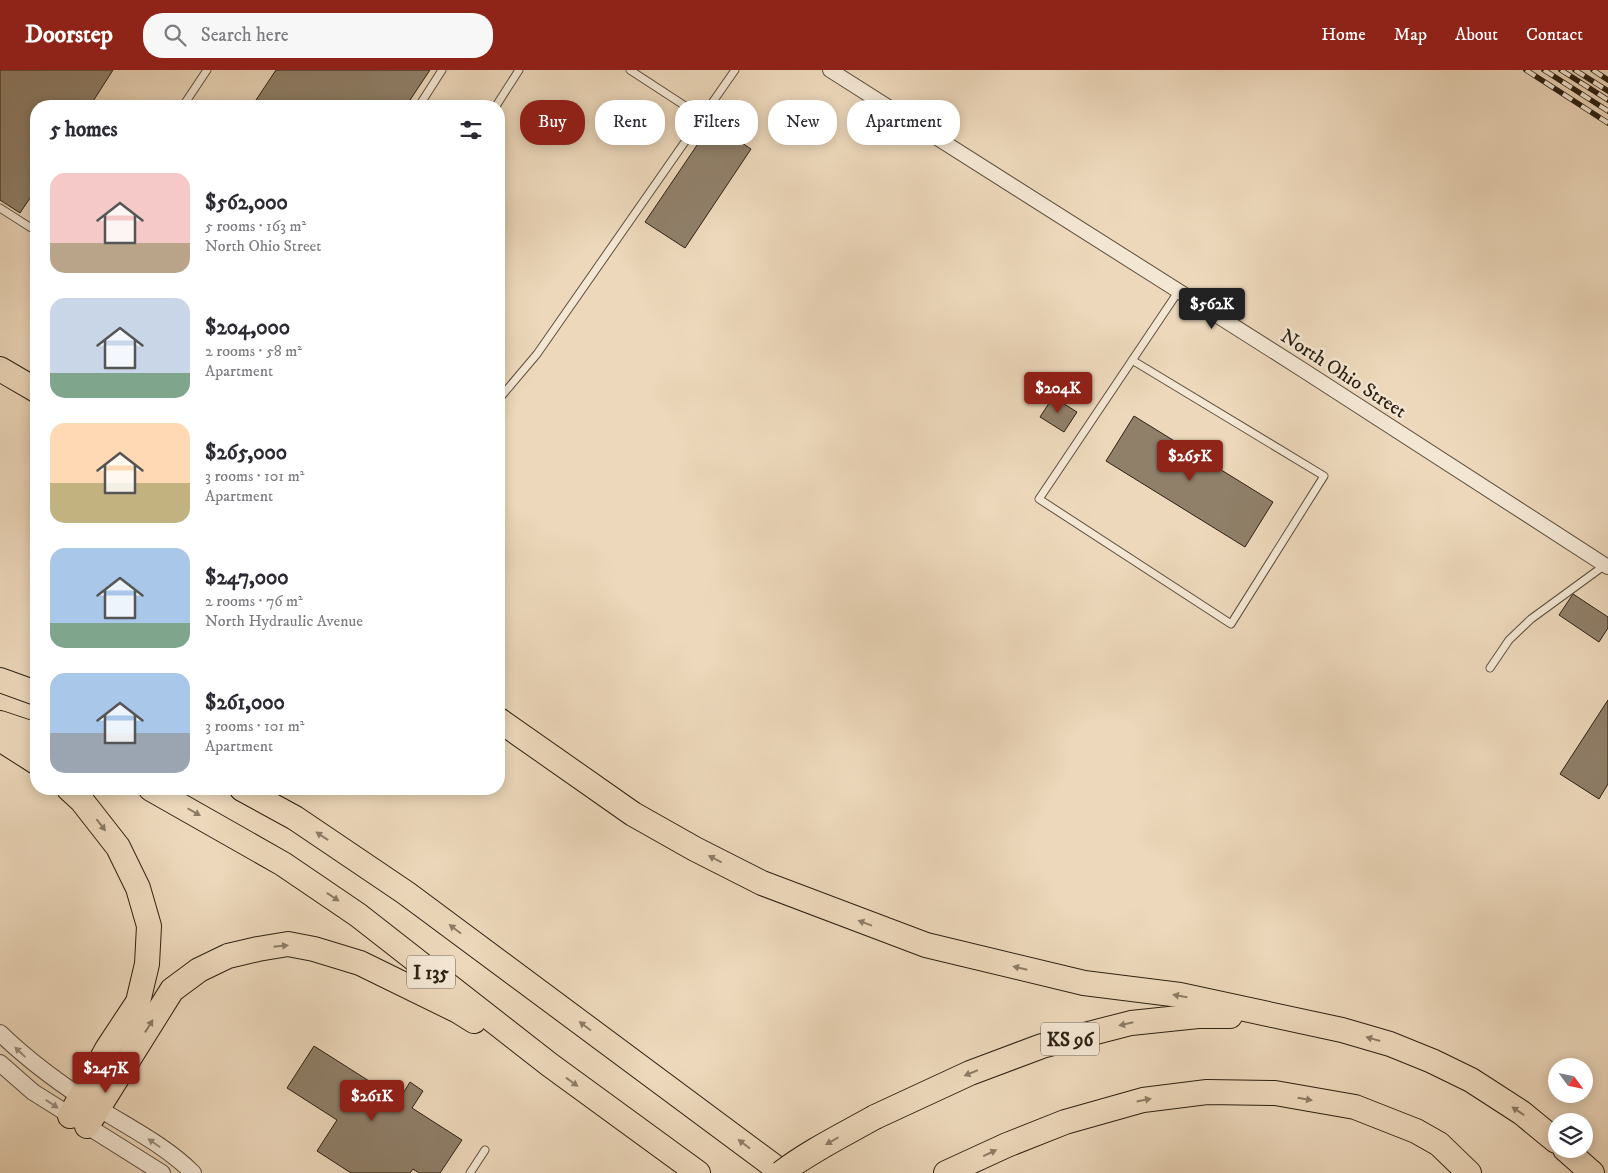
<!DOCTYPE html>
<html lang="en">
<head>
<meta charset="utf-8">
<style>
	:root { --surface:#fff; --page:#f7f7f7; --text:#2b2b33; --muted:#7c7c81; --accent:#8f2418 }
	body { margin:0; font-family:"IM FELL DW Pica",serif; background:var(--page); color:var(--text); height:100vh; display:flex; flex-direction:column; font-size:19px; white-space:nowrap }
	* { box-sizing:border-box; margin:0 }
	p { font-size:16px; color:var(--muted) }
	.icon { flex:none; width:28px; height:28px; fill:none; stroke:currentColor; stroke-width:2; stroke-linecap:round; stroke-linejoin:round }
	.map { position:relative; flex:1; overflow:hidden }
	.panel { position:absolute; left:30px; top:30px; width:475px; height:695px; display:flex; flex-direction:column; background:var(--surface); border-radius:20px; box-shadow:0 2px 12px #0003 }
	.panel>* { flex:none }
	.banner { position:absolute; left:520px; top:30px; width:475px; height:45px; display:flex; gap:10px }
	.needle { width:32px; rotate:123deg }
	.buttons { position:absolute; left:1548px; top:988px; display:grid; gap:10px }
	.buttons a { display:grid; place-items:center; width:45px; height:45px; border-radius:50%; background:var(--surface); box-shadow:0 2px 12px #0003; font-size:25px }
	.price { position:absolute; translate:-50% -42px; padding:0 11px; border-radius:5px; background:var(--accent); color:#fff; font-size:16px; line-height:32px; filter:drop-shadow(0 1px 2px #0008) }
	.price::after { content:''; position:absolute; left:50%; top:30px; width:15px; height:11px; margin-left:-8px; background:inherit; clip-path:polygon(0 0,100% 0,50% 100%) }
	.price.current { background:#222; color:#fff }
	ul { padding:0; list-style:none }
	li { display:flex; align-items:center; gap:15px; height:125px; padding:0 20px }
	li span { display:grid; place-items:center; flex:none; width:140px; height:100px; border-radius:15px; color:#555 }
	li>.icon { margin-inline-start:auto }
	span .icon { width:60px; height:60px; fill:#fffc; stroke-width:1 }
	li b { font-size:21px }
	h2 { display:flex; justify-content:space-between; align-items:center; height:60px; padding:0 20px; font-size:21px }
	.pill { padding:0 18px; border-radius:20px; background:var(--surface); box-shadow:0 2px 12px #0003; font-size:18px; line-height:45px }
	.pill.current { background:var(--accent); color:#fff }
	header { display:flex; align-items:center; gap:30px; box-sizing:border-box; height:70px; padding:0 25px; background:var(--accent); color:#fff }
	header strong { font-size:24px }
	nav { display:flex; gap:28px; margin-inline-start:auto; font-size:18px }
	.search { width:350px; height:45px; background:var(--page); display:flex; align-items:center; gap:12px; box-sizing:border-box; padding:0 18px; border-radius:20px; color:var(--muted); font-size:19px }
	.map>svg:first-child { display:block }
</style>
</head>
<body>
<header>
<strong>Doorstep</strong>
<div class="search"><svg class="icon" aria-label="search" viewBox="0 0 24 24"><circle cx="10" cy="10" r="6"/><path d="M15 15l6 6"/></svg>Search here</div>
<nav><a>Home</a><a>Map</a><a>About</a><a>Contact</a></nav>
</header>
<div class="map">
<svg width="1608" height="1103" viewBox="0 0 1608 1103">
	<rect width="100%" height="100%" fill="#edd8bb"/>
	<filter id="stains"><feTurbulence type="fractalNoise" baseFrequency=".004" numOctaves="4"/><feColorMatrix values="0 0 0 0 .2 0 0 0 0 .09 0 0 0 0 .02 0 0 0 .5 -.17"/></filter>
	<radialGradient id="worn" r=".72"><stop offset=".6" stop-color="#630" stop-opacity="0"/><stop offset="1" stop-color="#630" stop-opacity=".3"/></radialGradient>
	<!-- building -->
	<g fill="#90806a" stroke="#2c2113">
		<path d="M0 0H113L90 36H36V119L20 143 0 130Z"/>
		<path d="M276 0H430L406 36H252Z"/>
		<path d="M712 53 751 79 685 178 645 152Z"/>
		<path d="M1053 327 1077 342 1064 362 1040 347Z"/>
		<path d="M1134 346 1273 432 1245 477 1106 391Z"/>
		<path d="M1573 524 1608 547V558L1599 572 1559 545Z"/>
		<path d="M1608 630V714L1599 729 1560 704Z"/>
		<path d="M314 976 399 1030 410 1012 423 1021 412 1038 462 1070 440 1103H419L413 1099 410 1103H351L317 1081 337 1050 287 1018Z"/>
	</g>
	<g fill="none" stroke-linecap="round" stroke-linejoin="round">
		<!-- service casing -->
		<g stroke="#5c4f3d" stroke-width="9">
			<g id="service">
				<path d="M630 0 702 47"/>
				<path d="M183 36 207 0"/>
				<path d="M419 36 442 0"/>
				<path d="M496 36 519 0"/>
				<path d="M0 138 36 161"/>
				<path d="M1132 290 1324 406 1231 554 1039 429 1178 222"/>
				<path d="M499 329 537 284 735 0"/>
				<path d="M1490 598 1509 570 1531 549 1605 495"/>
				<path d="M470 1103 485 1080"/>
			</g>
		</g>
		<!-- minor casing -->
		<g stroke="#5c4f3d" stroke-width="16">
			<path id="minor" d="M830 0 1303 300 1608 497"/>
		</g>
		<!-- tertiary casing -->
		<g stroke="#5c4f3d" stroke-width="18">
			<g id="tertiary">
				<path d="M0 963C29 991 63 1016 98 1038 130 1058 166 1076 193 1103"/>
				<path d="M0 993 33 1022 162 1103"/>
			</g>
		</g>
		<!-- motorway casing -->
		<g stroke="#2c2113" stroke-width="26">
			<g id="motorway">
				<path d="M0 299 36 320"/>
				<path d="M0 610 36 623"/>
				<path d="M499 650 633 744 695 779 762 813 926 875 1084 913 1180 925 1342 960 1390 974 1432 991 1471 1010 1522 1043 1556 1071"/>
				<path d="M0 653 36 665"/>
				<path d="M0 669 36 692"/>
				<path d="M69 719 82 731 118 777 138 818 149 856 147 894 138 932 107 979 70 1046"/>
				<path d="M151 719 283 794 358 845 550 995 698 1103"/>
				<path d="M242 719 295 748 406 823 783 1103"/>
				<path d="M875 1047 970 1003 1042 976 1131 953 1198 946H1230"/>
				<path d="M87 1056 172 920 199 900 228 886 258 879 288 874 314 879 360 893 458 941 474 951"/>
				<path d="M1565 1079 1592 1103"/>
				<path d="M946 1103 1007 1075 1065 1052 1143 1030 1207 1022 1275 1023 1355 1037 1416 1061 1439 1074 1469 1103"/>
			</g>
		</g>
		<!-- service -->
		<use href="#service" stroke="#f3e6d3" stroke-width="7"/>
		<!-- minor -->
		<use href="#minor" stroke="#f3e6d3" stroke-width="14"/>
		<!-- tertiary -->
		<use href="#tertiary" stroke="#f3e6d3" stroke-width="16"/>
		<!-- motorway -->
		<use href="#motorway" stroke="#edd8bb" stroke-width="24"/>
		<!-- rail casing -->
		<g stroke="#2c2113" stroke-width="5.5">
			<g id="rail">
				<path d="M1526 0 1608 53"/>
				<path d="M1544 0 1608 41"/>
				<path d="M1561 0 1608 30"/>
				<path d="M1575 0 1608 21"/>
				<path d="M1593 0 1608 10"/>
			</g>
		</g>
		<!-- rail -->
		<use href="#rail" stroke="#f3e6d3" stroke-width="4" stroke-dasharray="11" stroke-linecap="butt"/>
		<!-- motorway-bridge casing -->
		<g stroke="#2c2113" stroke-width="26" stroke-linecap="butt">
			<path id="motorway-bridge" d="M781 1103C810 1081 843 1065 875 1047"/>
		</g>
		<!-- motorway-bridge -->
		<use href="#motorway-bridge" stroke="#edd8bb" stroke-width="24"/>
	</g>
	<!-- one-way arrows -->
	<defs><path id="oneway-solid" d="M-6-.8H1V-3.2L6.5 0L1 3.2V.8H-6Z" transform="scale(1.25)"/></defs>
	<g fill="#8c7c67">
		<use href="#oneway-solid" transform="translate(194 742) rotate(30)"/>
		<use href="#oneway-solid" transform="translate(101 755) rotate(52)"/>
		<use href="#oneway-solid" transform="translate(322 766) rotate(-147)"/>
		<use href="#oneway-solid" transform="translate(715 789) rotate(-153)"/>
		<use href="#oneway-solid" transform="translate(333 827) rotate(34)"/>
		<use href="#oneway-solid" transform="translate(865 853) rotate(-160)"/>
		<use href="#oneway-solid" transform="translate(455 859) rotate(-143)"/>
		<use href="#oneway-solid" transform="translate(281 876) rotate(-6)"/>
		<use href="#oneway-solid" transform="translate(1020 898) rotate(-167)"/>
		<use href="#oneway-solid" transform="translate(1180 926) rotate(-170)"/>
		<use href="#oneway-solid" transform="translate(1126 954) rotate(167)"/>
		<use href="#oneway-solid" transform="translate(149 956) rotate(-58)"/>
		<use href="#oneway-solid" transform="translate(585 956) rotate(-143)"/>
		<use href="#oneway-solid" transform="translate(1373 969) rotate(-164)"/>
		<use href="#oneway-solid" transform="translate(971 1003) rotate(158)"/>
		<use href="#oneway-solid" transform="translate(572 1012) rotate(36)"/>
		<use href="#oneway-solid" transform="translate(1305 1029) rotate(10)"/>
		<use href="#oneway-solid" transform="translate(1144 1030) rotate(-11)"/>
		<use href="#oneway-solid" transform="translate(1518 1041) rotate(-146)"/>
		<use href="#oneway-solid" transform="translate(832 1071) rotate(150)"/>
		<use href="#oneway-solid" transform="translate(744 1074) rotate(-143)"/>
		<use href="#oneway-solid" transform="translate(990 1083) rotate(-25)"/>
	</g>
	<g fill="#998d7d">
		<use href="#oneway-solid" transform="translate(20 982) rotate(-137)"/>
		<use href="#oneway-solid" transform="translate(52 1034) rotate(33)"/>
		<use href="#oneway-solid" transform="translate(154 1073) rotate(-145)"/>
	</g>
	<g text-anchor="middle" stroke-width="5" stroke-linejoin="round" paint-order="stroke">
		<!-- shield labels -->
		<g fill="#f3e6d3" stroke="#685c4d" stroke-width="1">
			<rect x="407" y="885.5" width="48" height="33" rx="4"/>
			<rect x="1041" y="952.5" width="58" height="33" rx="4"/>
		</g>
		<g font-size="19" font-weight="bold" fill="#2c2113">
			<text x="431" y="909">I 135</text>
			<text x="1070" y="976">KS 96</text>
		</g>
		<!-- street labels -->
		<g font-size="20" fill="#2c2113" stroke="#f3e6d3">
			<text transform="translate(1344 303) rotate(33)" y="7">North Ohio Street</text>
		</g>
	</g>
	<rect width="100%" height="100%" filter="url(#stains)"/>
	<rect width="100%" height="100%" fill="url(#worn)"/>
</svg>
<div class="buttons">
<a><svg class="needle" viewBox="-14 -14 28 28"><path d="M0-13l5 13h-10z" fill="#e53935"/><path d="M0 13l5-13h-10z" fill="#7c7c81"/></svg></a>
<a><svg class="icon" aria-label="layers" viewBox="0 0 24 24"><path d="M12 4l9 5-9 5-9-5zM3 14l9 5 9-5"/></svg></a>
</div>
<b class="price current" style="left:1212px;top:260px">$562K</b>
<b class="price" style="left:1058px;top:344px">$204K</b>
<b class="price" style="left:1190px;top:412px">$265K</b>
<b class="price" style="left:106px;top:1024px">$247K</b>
<b class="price" style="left:372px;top:1052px">$261K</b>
<div class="banner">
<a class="pill current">Buy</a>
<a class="pill">Rent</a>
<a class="pill">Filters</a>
<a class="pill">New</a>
<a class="pill">Apartment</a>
</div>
<section class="panel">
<h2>5 homes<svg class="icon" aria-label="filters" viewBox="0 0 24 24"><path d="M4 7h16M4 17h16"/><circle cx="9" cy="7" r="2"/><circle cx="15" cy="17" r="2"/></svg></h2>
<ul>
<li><span style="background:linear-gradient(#f6c9c9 70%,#b9a48a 0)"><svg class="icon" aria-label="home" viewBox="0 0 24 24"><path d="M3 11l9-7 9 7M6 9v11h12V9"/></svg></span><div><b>$562,000</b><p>5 rooms · 163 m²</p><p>North Ohio Street</p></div></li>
<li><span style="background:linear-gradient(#c9d6e8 75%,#7fa58c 0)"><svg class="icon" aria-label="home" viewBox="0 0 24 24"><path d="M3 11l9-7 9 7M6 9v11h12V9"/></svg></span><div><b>$204,000</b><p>2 rooms · 58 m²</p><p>Apartment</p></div></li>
<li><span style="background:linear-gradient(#ffd9b3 60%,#c2b280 0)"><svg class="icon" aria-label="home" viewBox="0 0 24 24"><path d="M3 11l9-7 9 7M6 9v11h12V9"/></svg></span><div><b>$265,000</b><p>3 rooms · 101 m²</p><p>Apartment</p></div></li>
<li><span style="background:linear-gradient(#a9c7e8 75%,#7fa58c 0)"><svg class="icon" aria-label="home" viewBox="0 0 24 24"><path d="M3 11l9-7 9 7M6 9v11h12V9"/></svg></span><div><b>$247,000</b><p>2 rooms · 76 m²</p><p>North Hydraulic Avenue</p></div></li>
<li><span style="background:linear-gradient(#a9c7e8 60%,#9aa5b1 0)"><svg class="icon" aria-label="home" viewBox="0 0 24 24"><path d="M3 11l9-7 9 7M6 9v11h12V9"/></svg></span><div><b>$261,000</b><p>3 rooms · 101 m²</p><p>Apartment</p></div></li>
</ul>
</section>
</div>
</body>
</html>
